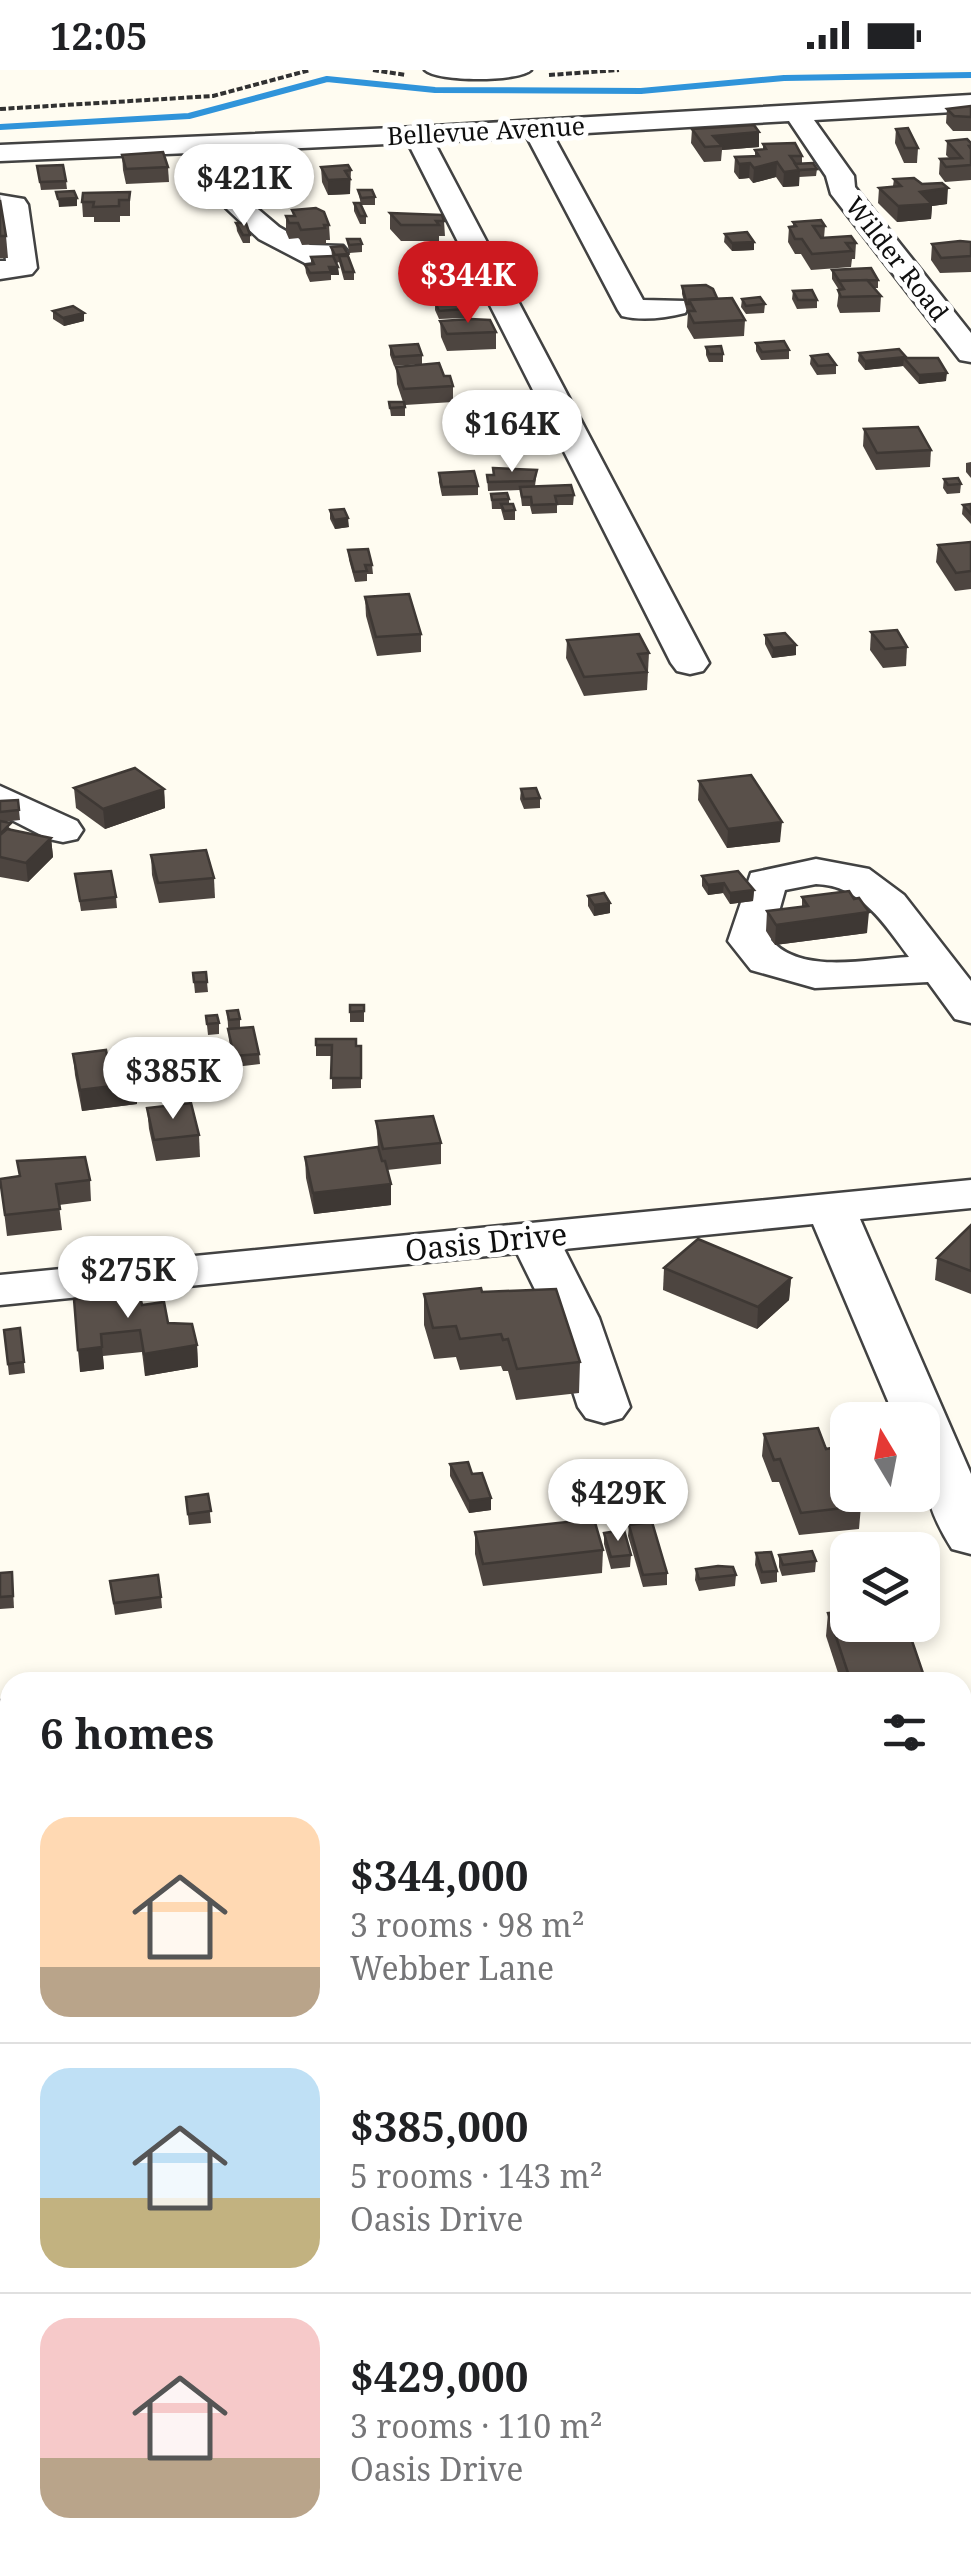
<!DOCTYPE html>
<html lang="en">
<head>
<meta charset="utf-8">
<style>
	:root { --surface:#fff; --page:#f2f2f2; --text:#202124; --muted:#757577; --line:#e0e0e0; --accent:#cd191f }
	body { margin:0; font-family:"Noto Serif",serif; background:var(--page); color:var(--text); height:100vh; display:flex; flex-direction:column; font-size:38px; white-space:nowrap }
	* { box-sizing:border-box; margin:0 }
	p { font-size:32px; color:var(--muted) }
	.icon { flex:none; width:55px; height:55px; fill:none; stroke:currentColor; stroke-width:2; stroke-linecap:round; stroke-linejoin:round }
	.map { position:relative; flex:1; overflow:hidden }
	.panel { position:absolute; left:0px; top:1602px; width:972px; height:892px; display:flex; flex-direction:column; background:var(--surface); border-radius:30px 30px 0 0; box-shadow:0 5px 15px #0003 }
	.panel>* { flex:none }
	.needle { width:65px; rotate:350deg }
	.tools { position:absolute; left:830px; top:1332px; display:grid; gap:20px }
	.tools a { display:grid; place-items:center; width:110px; height:110px; border-radius:20px; background:var(--surface); box-shadow:0 5px 15px #0003; font-size:50px }
	.price { position:absolute; translate:-50% -85px; padding:0 22px; border-radius:35px; background:#fff; color:#222; font-size:32px; line-height:65px; filter:drop-shadow(0 2px 5px #0008) }
	.price::after { content:''; position:absolute; left:50%; top:60px; width:30px; height:22px; margin-left:-15px; background:inherit; clip-path:polygon(0 0,100% 0,50% 100%) }
	.price.on { background:var(--accent); color:#fff }
	ul { padding:0; list-style:none }
	li { display:flex; align-items:center; gap:30px; height:250px; padding:0 40px }
	li+li { border-top:2px solid var(--line) }
	li span { display:grid; place-items:center; flex:none; width:280px; height:200px; border-radius:30px; color:#555 }
	li>.icon { margin-inline-start:auto }
	span .icon { width:120px; height:120px; fill:#fffc; stroke-width:1 }
	li b { font-size:42px }
	h2 { display:flex; justify-content:space-between; align-items:center; height:120px; padding:0 40px; font-size:42px }
	.status { display:flex; justify-content:space-between; align-items:center; height:70px; padding:0 50px; background:var(--surface); direction:ltr }
	.status svg { height:28px; fill:currentColor }
	.map>svg:first-child { display:block }
</style>
</head>
<body>
<div class="status"><b>12:05</b><svg viewBox="0 0 49 12"><path d="M0 12V9h3v3zM5 12V6h3v6zM10 12V3h3v9zM15 12V0h3v12zM26 1h20v11H26zM47 4h2v5h-2z"/></svg></div>
<div class="map">
<svg width="971" height="2494" viewBox="0 0 971 2494">
	<rect width="100%" height="100%" fill="#fffcf1"/>
	<g fill="none" stroke-linecap="round" stroke-linejoin="round">
		<!-- stream -->
		<path stroke="#3094da" stroke-width="6" d="M0 57 189 46 327 9 435 20 641 21 784 8 971 5"/>
		<!-- minor casing -->
		<g stroke="#424242" stroke-width="5">
			<g id="minor">
				<path d="M425 0H531C519 12 437 12 425 0Z"/>
				<path d="M971 25V41L814 50 854 106 855 117 971 263V292L960 290 831 124 826 106 789 51 553 65 643 230 685 231 689 237 685 243C665 248 642 251 622 246L618 240 527 67 434 72 709 593 703 601 690 604 677 601 671 593 408 73 239 81 253 135 279 157 310 175 343 176 348 182 343 188 305 193 259 169 226 138 213 82 0 91V75L417 57Z"/>
				<path d="M0 125 24 129 28 135 37 198 32 204 0 209V191H6Z"/>
				<path d="M0 716 77 751 83 760 77 769 63 772 49 769 0 744Z"/>
				<path d="M816 789 869 799 904 825 971 911V953L955 949 928 912 815 918 751 900 728 871 751 803ZM816 814C861 815 885 855 909 887 867 889 801 905 771 870L785 820Z"/>
				<path d="M971 1110V1138L860 1149 971 1404V1484L952 1479C922 1432 922 1403 922 1350H896L813 1154 564 1179 599 1248 630 1337 622 1348 604 1353 586 1348 578 1337 549 1248 517 1183 0 1235V1205Z"/>
			</g>
		</g>
		<!-- path -->
		<g stroke="#313131" stroke-width="4" stroke-dasharray="6 2.5" stroke-linecap="butt">
			<path d="M373 0 406 5"/>
			<path d="M549 5 619 0"/>
			<path d="M0 39 213 26 310 0"/>
		</g>
		<!-- minor -->
		<use href="#minor" fill="#fff" fill-rule="evenodd"/>
	</g>
	<!-- wall -->
	<g fill="#4d4540">
		<path d="M971 36V61H953L946 53 947 39Z"/>
		<path d="M692 59 759 77 722 80 721 91 704 92 691 73Z"/>
		<path d="M896 59 918 78 917 93H904L895 73Z"/>
		<path d="M947 71 971 73V110L945 112 939 104 940 89 949 88 946 85Z"/>
		<path d="M763 74 802 86V94L817 99 816 106 799 107V116L783 117 776 107 753 113 749 108 739 109 734 102 735 87 755 86V80L763 79Z"/>
		<path d="M122 85 168 97 169 112 126 114 123 100Z"/>
		<path d="M37 96 66 111 67 119 41 120Z"/>
		<path d="M321 97 351 100 350 124 328 125 322 112Z"/>
		<path d="M894 109 922 114 947 134 932 136 931 149 897 152 878 133 879 118 893 116Z"/>
		<path d="M358 120 375 127V135H361Z"/>
		<path d="M130 122V146H120V152H94V147H83L82 132Z"/>
		<path d="M0 130 6 166 8 188H0Z"/>
		<path d="M354 133 366 146V154H360L354 141Z"/>
		<path d="M292 140 329 155 330 170H326V174L302 175 299 168 289 169 286 162V146H293Z"/>
		<path d="M390 143 444 151 445 166H439V171H401L390 159Z"/>
		<path d="M793 152 825 156 824 168 856 173 855 189H852L851 197 811 200 801 184H795L788 172 789 157H793Z"/>
		<path d="M236 153 250 165V173H243L237 161Z"/>
		<path d="M725 164 754 172V180L732 181 724 172Z"/>
		<path d="M347 169 362 174V182L349 183Z"/>
		<path d="M971 172V202L940 203 931 190 932 174Z"/>
		<path d="M331 177 348 184 354 202V210H344L339 192 337 193 339 205H331V210L310 212 306 203 305 195 311 194V187L332 186Z"/>
		<path d="M832 200 878 210V218H875L881 226 880 242 840 243 837 236 839 220 832 209Z"/>
		<path d="M682 216 717 228 745 250 744 266 694 269 687 257 688 242H687L682 224Z"/>
		<path d="M793 221 817 230V238L797 239 792 229Z"/>
		<path d="M742 229 765 234 764 243 746 244 741 237Z"/>
		<path d="M435 232 466 239V248L439 249 435 240Z"/>
		<path d="M53 241 84 251 64 256 53 249Z"/>
		<path d="M440 251 496 262V279L447 281 441 267Z"/>
		<path d="M756 273 789 280V289L761 290 756 281Z"/>
		<path d="M390 276 422 285V294L394 296 390 285Z"/>
		<path d="M706 277 723 284V292H709L706 285Z"/>
		<path d="M859 283 906 288 946 311 919 314 903 296 865 300 858 291Z"/>
		<path d="M811 286 836 295V304L817 305 810 294Z"/>
		<path d="M396 297 444 306 453 316V332L405 335V346H391L389 332H403L397 314Z"/>
		<path d="M864 359 931 380 930 397 876 400 863 376Z"/>
		<path d="M971 392V408L966 402V393Z"/>
		<path d="M493 398 537 400 535 416 574 425 573 435H557V443L532 444 530 436H522L520 420 488 421 487 405H493Z"/>
		<path d="M439 403 478 416V425L442 426 439 412Z"/>
		<path d="M944 409 961 414 960 423 947 424 943 418Z"/>
		<path d="M491 424 509 429V434L515 440V450H504L501 439H492Z"/>
		<path d="M971 434V454L962 444 963 435Z"/>
		<path d="M330 440 349 457 335 459 330 449Z"/>
		<path d="M971 472V519L955 521 936 492 938 475Z"/>
		<path d="M348 480 372 495 373 504H367V511L355 512 349 490Z"/>
		<path d="M365 527 421 564V582L377 586 366 546Z"/>
		<path d="M871 562 907 577 906 596 883 598 870 580Z"/>
		<path d="M765 565 796 585 772 588 765 574Z"/>
		<path d="M567 570 649 583 647 620 584 626 566 588Z"/>
		<path d="M699 711 780 772 727 778 698 730Z"/>
		<path d="M74 718 164 719 165 738 105 759 76 738Z"/>
		<path d="M521 719 540 728V738L524 739 520 729Z"/>
		<path d="M18 730 20 750 3 752 12 760 51 768 53 787 28 812 0 807V731Z"/>
		<path d="M151 785 214 808 215 828 159 833 152 805Z"/>
		<path d="M75 804 116 827 117 838 81 841Z"/>
		<path d="M702 806 754 820 753 831 730 834 723 823 708 825 702 816Z"/>
		<path d="M588 826 610 843 594 846 588 836Z"/>
		<path d="M802 827 854 829 867 863 775 875 766 861 767 841 802 837Z"/>
		<path d="M206 902 208 922 195 923 193 903Z"/>
		<rect x="350" y="935" width="14" height="17"/>
		<path d="M227 941 240 949V958L259 984 260 994 235 997 229 970Z"/>
		<path d="M206 946 219 953V964L208 965Z"/>
		<path d="M316 969 361 976V1018L332 1019V986H316Z"/>
		<path d="M205 975 221 984V995L209 996Z"/>
		<path d="M73 984 136 1013 137 1034 82 1041 75 1005Z"/>
		<path d="M147 1038 199 1065 200 1087 156 1091 149 1059Z"/>
		<path d="M376 1051 441 1073V1094L387 1100 391 1135 314 1144 306 1108 305 1087 378 1077Z"/>
		<path d="M0 1109 90 1110 91 1131 59 1135 62 1160 7 1166Z"/>
		<path d="M971 1155V1224L935 1210 937 1188Z"/>
		<path d="M664 1198 791 1208 789 1230 757 1259 663 1220Z"/>
		<path d="M87 1220 142 1235 197 1275 198 1297 145 1306 142 1282 103 1286 104 1299 80 1302 88 1228Z"/>
		<path d="M482 1222 580 1292 579 1323 516 1330 508 1301H503L501 1296 460 1300 456 1287 434 1289 424 1255V1224Z"/>
		<path d="M20 1258 25 1303 9 1305 4 1260Z"/>
		<path d="M848 1350V1371L837 1373 831 1363 832 1352Z"/>
		<path d="M764 1364 861 1436 859 1459 799 1465 779 1412H772L762 1386Z"/>
		<path d="M450 1394 472 1404 491 1440 469 1443 450 1406Z"/>
		<path d="M208 1424 211 1453 189 1455 186 1427Z"/>
		<path d="M629 1455 667 1503V1515L643 1517 628 1466Z"/>
		<path d="M475 1462 603 1480 602 1503 483 1516 475 1484Z"/>
		<path d="M604 1463 631 1485 630 1497 611 1499 604 1474Z"/>
		<path d="M756 1483 777 1501V1512L761 1514 755 1495Z"/>
		<path d="M779 1485 816 1491 815 1502 782 1506 779 1497Z"/>
		<path d="M696 1499 736 1505 735 1516 699 1521 695 1510Z"/>
		<path d="M12 1502 14 1538 0 1539V1503Z"/>
		<path d="M110 1511 161 1527 162 1538 115 1545Z"/>
		<path d="M828 1543 904 1569 926 1612H841L826 1566Z"/>
		<path d="M971 1752V1831L962 1832V1753Z"/>
		<path d="M10 1780V1875L0 1876V1781Z"/>
	</g>
	<!-- shaded-wall -->
	<g fill="#3e3834">
		<path d="M759 62V77L722 80V76L713 66Z"/>
		<path d="M777 92 776 107 753 113 754 98Z"/>
		<path d="M750 93 749 108 739 109V94Z"/>
		<path d="M214 94V101L202 102 201 95Z"/>
		<path d="M800 100 799 116 783 117 784 102Z"/>
		<path d="M350 109V124L328 125V110Z"/>
		<path d="M948 118 947 134 932 136 931 149 897 152 898 136 920 122Z"/>
		<path d="M77 128V136L59 137 58 129Z"/>
		<path d="M754 172V180L732 181V173Z"/>
		<path d="M329 197H338L339 205H331Z"/>
		<path d="M84 243V251L64 256 63 248Z"/>
		<path d="M904 288 903 296 865 300V291Z"/>
		<path d="M947 303 946 311 919 314V305Z"/>
		<path d="M348 448 349 457 335 459 334 450Z"/>
		<path d="M796 575V585L772 588 773 578Z"/>
		<path d="M164 719 165 738 105 759 103 739Z"/>
		<path d="M782 752 780 772 727 778 728 759Z"/>
		<path d="M51 768 53 787 28 812 26 793Z"/>
		<path d="M724 813 723 823 708 825V815Z"/>
		<path d="M754 820 753 831 730 834V823Z"/>
		<path d="M610 833V843L594 846V835Z"/>
		<path d="M869 842 867 863 775 875 776 855Z"/>
		<path d="M136 1013 137 1034 82 1041 80 1020Z"/>
		<path d="M391 1114V1135L314 1144 313 1123Z"/>
		<path d="M791 1208 789 1230 757 1259 758 1237Z"/>
		<path d="M197 1275 198 1297 145 1306 144 1284Z"/>
		<path d="M102 1277 104 1299 80 1302 78 1280Z"/>
		<path d="M848 1360V1371L837 1373 838 1362Z"/>
		<path d="M491 1428V1440L469 1443V1431Z"/>
		<path d="M10 1662V1674L0 1676V1664Z"/>
	</g>
	<!-- building -->
	<g fill="#59504a" stroke="#3e3834" stroke-width="2.5">
		<path d="M971 36V47L954 46 947 39Z"/>
		<path d="M754 55 759 62 713 66 722 76 705 77 692 59Z"/>
		<path d="M908 58 918 78H905L896 59Z"/>
		<path d="M967 69 971 73V76H969L971 79V95L946 97 940 89 962 88 947 71Z"/>
		<path d="M795 73 802 86H790L800 100 784 102 777 92 754 98 750 93 739 94 735 87 759 86 755 80 766 79 763 74Z"/>
		<path d="M163 82 168 97 126 99 122 85Z"/>
		<path d="M198 86H210L214 94 201 95Z"/>
		<path d="M813 93 817 99 799 100 795 94Z"/>
		<path d="M63 95 66 111 40 112 37 96Z"/>
		<path d="M348 95 351 100 345 101 350 109 328 110 321 97Z"/>
		<path d="M914 108 922 114 942 113 948 118 920 122 932 134 898 136 879 118 901 116 894 109Z"/>
		<path d="M358 120H372L375 127 361 128Z"/>
		<path d="M74 121 77 128 58 129 56 122Z"/>
		<path d="M130 122 129 130H119V136L93 137 94 132H82L83 123Z"/>
		<path d="M0 130 6 166H0Z"/>
		<path d="M354 133H360L366 146H360Z"/>
		<path d="M316 138 324 142 329 155H324L325 158 301 160 298 153H289L286 146H295L292 140Z"/>
		<path d="M390 143 442 145 444 151H436L439 155H401Z"/>
		<path d="M821 150 825 156H813L821 168 851 166 856 173H846L852 181 812 184 802 169H795L789 157 796 156 793 152Z"/>
		<path d="M236 153H246L250 165H243Z"/>
		<path d="M747 162 754 172 732 173 725 164Z"/>
		<path d="M347 169H360L362 174 349 175Z"/>
		<path d="M960 171 971 172V186L941 188 932 174Z"/>
		<path d="M343 176 348 184 335 185 331 177Z"/>
		<path d="M333 186 338 197H329L331 202 310 203 305 195 314 194 311 187Z"/>
		<path d="M339 186H348L354 202H344Z"/>
		<path d="M871 198 878 210 839 211 840 212 832 200Z"/>
		<path d="M867 210 881 226 841 227 838 220 844 219 839 211Z"/>
		<path d="M706 215 713 219 717 228 689 230V234H687L682 216Z"/>
		<path d="M812 220 817 230H798L793 221Z"/>
		<path d="M760 227 765 234 746 236 742 229Z"/>
		<path d="M732 228 745 250 694 253 688 241H695L689 230Z"/>
		<path d="M462 230 466 239 439 241 435 232Z"/>
		<path d="M73 236 84 243 63 248 53 241Z"/>
		<path d="M470 249 490 250 496 262 447 264 440 251Z"/>
		<path d="M784 271 789 280 762 282 756 273Z"/>
		<path d="M418 274 422 285 394 287 390 276Z"/>
		<path d="M721 276 723 284H709L706 277Z"/>
		<path d="M899 279 906 287 865 291 859 283Z"/>
		<path d="M828 284 836 295 818 296 811 286Z"/>
		<path d="M904 288H938L947 303 919 305Z"/>
		<path d="M439 293 444 306H450L453 316 404 319 396 297Z"/>
		<path d="M389 332H404L405 337 390 338Z"/>
		<path d="M918 357 931 380 877 383 864 359Z"/>
		<path d="M493 398 537 400 534 411 488 412 487 405H494Z"/>
		<path d="M474 401 478 416 442 417 439 403Z"/>
		<path d="M958 408 961 414 948 415 944 409Z"/>
		<path d="M571 415 574 425 555 426 557 434 532 435 531 427H522L520 417Z"/>
		<path d="M507 423 509 429 492 430 491 424Z"/>
		<path d="M501 434H513L515 440 504 441Z"/>
		<path d="M971 434V444L963 435Z"/>
		<path d="M344 439 348 448 334 450 330 440Z"/>
		<path d="M971 472V501L956 503 938 475Z"/>
		<path d="M368 479 372 495H365L367 501 354 502 348 480Z"/>
		<path d="M409 524 421 564 376 567 365 527Z"/>
		<path d="M897 560 907 577 885 579 871 562Z"/>
		<path d="M785 563 796 575 773 578 765 565Z"/>
		<path d="M639 564 649 583 638 584 647 602 584 607 567 570Z"/>
		<path d="M135 698 164 719 103 739 74 718Z"/>
		<path d="M751 705 782 752 728 759 699 711Z"/>
		<path d="M536 718 540 728 524 729 521 719Z"/>
		<path d="M18 730 19 740 0 742V731Z"/>
		<path d="M0 751 11 753 0 764Z"/>
		<path d="M7 759 51 768 26 793 0 787V765Z"/>
		<path d="M206 780 214 808 158 813 151 785Z"/>
		<path d="M111 801 116 827 80 831 75 804Z"/>
		<path d="M738 801 754 820 730 823 724 813 708 815 702 806Z"/>
		<path d="M849 821 854 829 859 828 869 842 776 855 767 841 808 836 802 827Z"/>
		<path d="M604 823 610 833 594 835 588 826Z"/>
		<path d="M206 902 207 912H194L193 903Z"/>
		<path d="M350 935H364V941L350 942Z"/>
		<path d="M238 940 240 949 229 950 227 941Z"/>
		<path d="M217 945 219 953 207 954 206 946Z"/>
		<path d="M253 957 259 984 234 986 228 959Z"/>
		<path d="M316 969H356V976H361V1008H331L332 975H316Z"/>
		<path d="M217 974 221 984 208 986 205 975Z"/>
		<path d="M106 980 110 1002 132 999 136 1013 80 1020 73 984Z"/>
		<path d="M191 1033 199 1065 154 1070 147 1038Z"/>
		<path d="M433 1046 441 1073 383 1079 376 1051Z"/>
		<path d="M378 1077 382 1091H385L391 1114 313 1123 305 1087Z"/>
		<path d="M85 1087 90 1110 56 1114 60 1139 5 1145 0 1109 20 1106 17 1091Z"/>
		<path d="M971 1155V1201L937 1188Z"/>
		<path d="M698 1169 791 1208 758 1237 664 1198Z"/>
		<path d="M138 1217 142 1235 164 1232 168 1253 192 1254 197 1275 144 1284 140 1260 101 1264 102 1277 78 1280 74 1229 89 1228 87 1220Z"/>
		<path d="M481 1218 482 1222 556 1219 580 1292 517 1299 508 1269 503 1270 501 1264 460 1269 456 1256 433 1258 424 1224Z"/>
		<path d="M20 1258 24 1292 8 1294 4 1260Z"/>
		<path d="M848 1349V1360L838 1362 832 1352Z"/>
		<path d="M818 1358 826 1379 837 1377 848 1404V1425H856L861 1436 801 1443 780 1389 774 1390 764 1364Z"/>
		<path d="M468 1392 472 1404 482 1403 491 1428 469 1431 450 1394Z"/>
		<path d="M208 1424 211 1441 188 1444 186 1427Z"/>
		<path d="M594 1449 603 1480 483 1494 475 1462Z"/>
		<path d="M652 1452 667 1503 643 1505 629 1455Z"/>
		<path d="M624 1460 631 1485 611 1487 604 1463Z"/>
		<path d="M812 1481 816 1491 783 1495 779 1485Z"/>
		<path d="M771 1482 777 1501 762 1502 756 1483Z"/>
		<path d="M718 1496 733 1497 736 1505 699 1509 696 1499Z"/>
		<path d="M12 1502 13 1526 0 1527V1503Z"/>
		<path d="M158 1505 161 1527 114 1533 110 1511Z"/>
		<path d="M848 1541V1555H899L904 1569 911 1568 926 1612H851L828 1543Z"/>
		<path d="M10 1629V1662L0 1664V1630Z"/>
		<path d="M971 1752V1808L962 1809V1753Z"/>
		<path d="M10 1780V1851L0 1852V1781Z"/>
	</g>
	<g text-anchor="middle" stroke-width="10" stroke-linejoin="round" paint-order="stroke">
		<!-- far-street labels -->
		<g font-size="25" fill="#0f0f0f" stroke="#fff">
			<text transform="translate(486 61) rotate(-3)" y="9">Bellevue Avenue</text>
			<text transform="translate(897 189) rotate(52)" y="9">Wilder Road</text>
		</g>
		<!-- street labels -->
		<g font-size="30" fill="#0f0f0f" stroke="#fff">
			<text transform="translate(486 1173) rotate(-6)" y="10">Oasis Drive</text>
		</g>
	</g>
</svg>
<div class="tools">
<a><svg class="needle" viewBox="-14 -14 28 28"><path d="M0-13l5 13h-10z" fill="#e53935"/><path d="M0 13l5-13h-10z" fill="#757577"/></svg></a>
<a><svg class="icon" aria-label="layers" viewBox="0 0 24 24"><path d="M12 4l9 5-9 5-9-5zM3 14l9 5 9-5"/></svg></a>
</div>
<b class="price" style="left:244px;top:159px">$421K</b>
<b class="price on" style="left:468px;top:256px">$344K</b>
<b class="price" style="left:512px;top:405px">$164K</b>
<b class="price" style="left:173px;top:1052px">$385K</b>
<b class="price" style="left:128px;top:1251px">$275K</b>
<b class="price" style="left:618px;top:1474px">$429K</b>
<section class="panel">
<h2>6 homes<svg class="icon" aria-label="filters" viewBox="0 0 24 24"><path d="M4 7h16M4 17h16"/><circle cx="9" cy="7" r="2"/><circle cx="15" cy="17" r="2"/></svg></h2>
<ul>
<li><span style="background:linear-gradient(#ffd9b3 75%,#b9a48a 0)"><svg class="icon" aria-label="home" viewBox="0 0 24 24"><path d="M3 11l9-7 9 7M6 9v11h12V9"/></svg></span><div><b>$344,000</b><p>3 rooms · 98 m²</p><p>Webber Lane</p></div></li>
<li><span style="background:linear-gradient(#bfe0f5 65%,#c2b280 0)"><svg class="icon" aria-label="home" viewBox="0 0 24 24"><path d="M3 11l9-7 9 7M6 9v11h12V9"/></svg></span><div><b>$385,000</b><p>5 rooms · 143 m²</p><p>Oasis Drive</p></div></li>
<li><span style="background:linear-gradient(#f6c9c9 70%,#b9a48a 0)"><svg class="icon" aria-label="home" viewBox="0 0 24 24"><path d="M3 11l9-7 9 7M6 9v11h12V9"/></svg></span><div><b>$429,000</b><p>3 rooms · 110 m²</p><p>Oasis Drive</p></div></li>
</ul>
</section>
</div>
</body>
</html>
